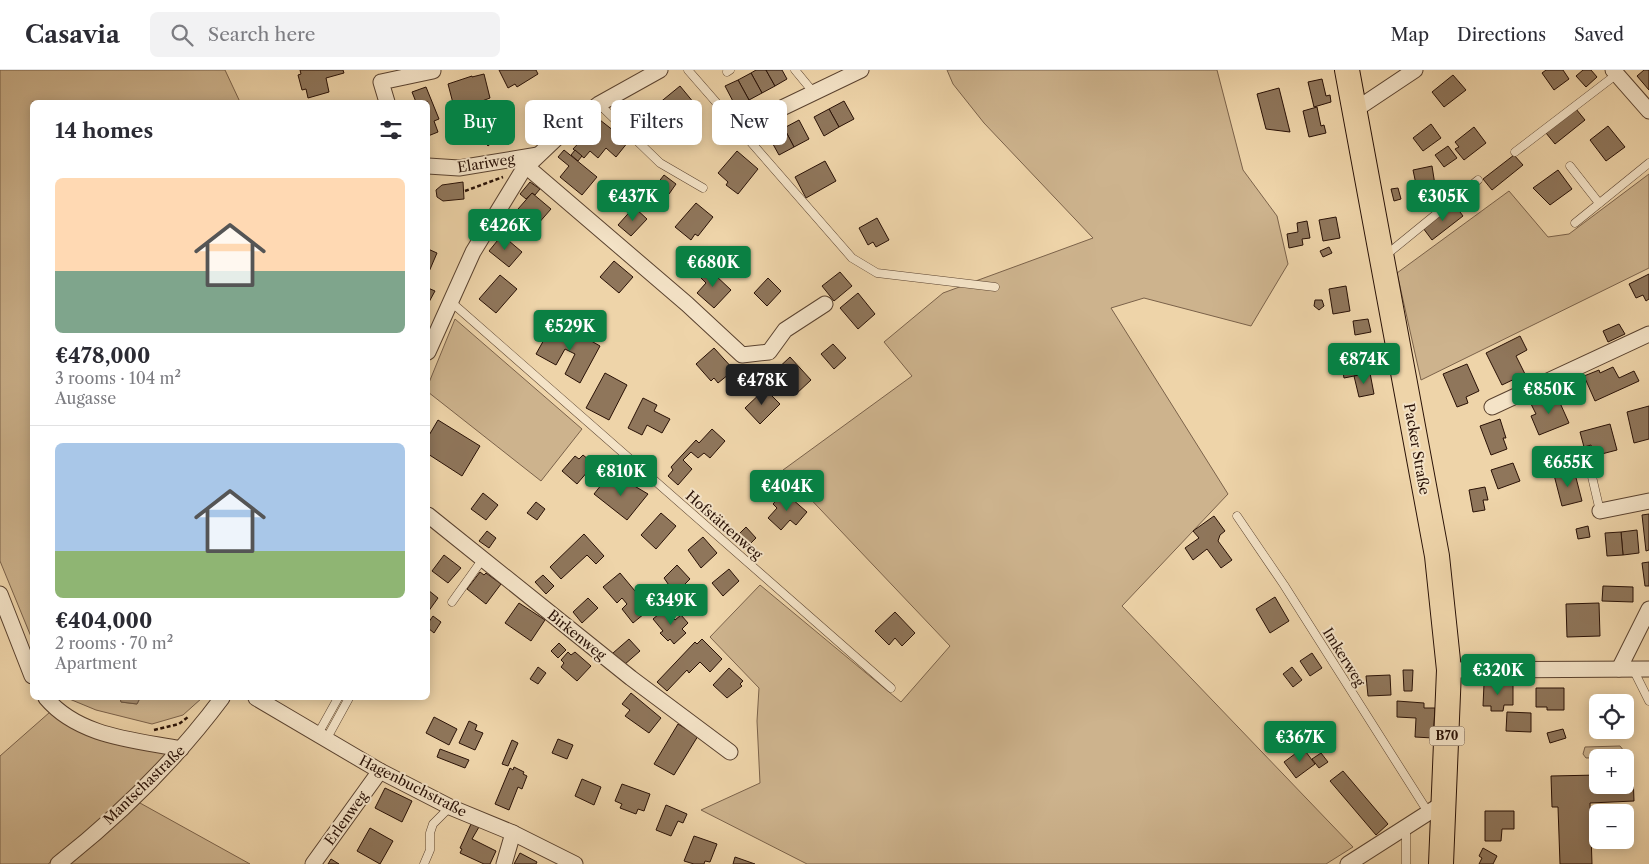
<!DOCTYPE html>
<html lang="en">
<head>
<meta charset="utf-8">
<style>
	:root { --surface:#fff; --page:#f2f2f3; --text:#2b2b33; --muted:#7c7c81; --line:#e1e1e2; --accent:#0b8043 }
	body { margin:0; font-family:"Libre Caslon Text",serif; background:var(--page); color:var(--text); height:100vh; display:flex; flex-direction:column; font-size:19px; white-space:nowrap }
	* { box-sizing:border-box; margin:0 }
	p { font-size:16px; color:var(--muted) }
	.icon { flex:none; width:28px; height:28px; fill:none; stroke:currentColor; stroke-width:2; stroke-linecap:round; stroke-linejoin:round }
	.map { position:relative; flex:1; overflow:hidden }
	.side { position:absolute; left:30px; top:30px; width:400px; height:600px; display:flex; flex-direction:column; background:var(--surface); border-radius:8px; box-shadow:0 2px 12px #0003 }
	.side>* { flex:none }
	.hud { position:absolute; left:445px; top:30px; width:475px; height:45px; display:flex; gap:10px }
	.buttons { position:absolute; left:1589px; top:624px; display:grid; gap:10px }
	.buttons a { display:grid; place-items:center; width:45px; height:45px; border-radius:8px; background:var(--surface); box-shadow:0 2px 12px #0003; font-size:25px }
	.price { position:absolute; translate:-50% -42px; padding:0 11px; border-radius:5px; background:var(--accent); color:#fff; font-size:16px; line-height:32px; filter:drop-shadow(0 1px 2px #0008) }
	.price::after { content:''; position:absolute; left:50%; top:30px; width:15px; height:11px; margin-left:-8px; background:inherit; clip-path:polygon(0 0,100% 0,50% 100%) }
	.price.active { background:#222; color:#fff }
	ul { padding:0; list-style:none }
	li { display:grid; align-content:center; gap:10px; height:265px; padding:0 25px }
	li+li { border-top:1px solid var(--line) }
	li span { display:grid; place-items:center; height:155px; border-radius:8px; color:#555 }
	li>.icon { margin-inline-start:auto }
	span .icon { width:90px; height:90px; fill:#fffc; stroke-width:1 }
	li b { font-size:21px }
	h2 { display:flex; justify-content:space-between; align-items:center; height:60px; padding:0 25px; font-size:21px }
	.chip { padding:0 18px; border-radius:8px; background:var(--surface); box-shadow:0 2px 12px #0003; font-size:18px; line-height:45px }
	.chip.active { background:var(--accent); color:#fff }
	header { display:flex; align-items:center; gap:30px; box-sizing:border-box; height:70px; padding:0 25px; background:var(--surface); border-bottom:1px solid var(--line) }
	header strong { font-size:24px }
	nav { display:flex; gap:28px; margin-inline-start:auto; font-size:18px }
	.search { width:350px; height:45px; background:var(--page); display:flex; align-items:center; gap:12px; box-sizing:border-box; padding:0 18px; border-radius:8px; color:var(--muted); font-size:19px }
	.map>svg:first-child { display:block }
</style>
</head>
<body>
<header>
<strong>Casavia</strong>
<div class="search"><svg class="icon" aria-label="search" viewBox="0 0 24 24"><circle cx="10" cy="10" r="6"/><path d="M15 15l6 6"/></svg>Search here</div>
<nav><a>Map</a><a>Directions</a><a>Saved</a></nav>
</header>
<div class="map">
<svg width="1649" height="794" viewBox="0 0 1649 794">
	<rect width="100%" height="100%" fill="#eed4a9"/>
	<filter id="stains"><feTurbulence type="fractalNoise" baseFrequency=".004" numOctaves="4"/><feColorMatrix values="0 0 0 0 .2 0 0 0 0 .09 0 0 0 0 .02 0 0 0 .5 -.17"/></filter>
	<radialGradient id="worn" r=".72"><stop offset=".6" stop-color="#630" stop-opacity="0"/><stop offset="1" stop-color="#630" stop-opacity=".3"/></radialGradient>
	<!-- green -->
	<g fill="#cdb38d" stroke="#7b624a">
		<path d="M0 0H225L240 32H32V569L0 491Z"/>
		<path d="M947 0H1217L1243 100 1277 146 1288 194 1251 256 1144 228 1111 238 1228 424 1122 536 1353 777 1326 794H807L701 740 760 713 757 651 759 618 710 567 760 515 901 632 950 576 783 400 912 306 884 272 943 223 1093 168 984 53 953 14Z"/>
		<path d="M1649 104V198L1421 310 1397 203 1509 121 1548 167 1569 164Z"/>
		<path d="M455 249 582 359 541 411 428 322V315Z"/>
		<path d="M67 628H120L121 632 137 634 140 628H202L183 645 152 654 96 640Z"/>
		<path d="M50 642 161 678 165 685C143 722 83 765 48 794H0V686Z"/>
		<path d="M1620 676 1624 681 1621 687 1586 688 1583 684 1585 677Z"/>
		<path d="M140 733 250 794H67Z"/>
	</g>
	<!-- water -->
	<path fill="#ab9272" stroke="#775e47" d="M120 628H140L137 634 121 632Z"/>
	<!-- building -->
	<g fill="#8f765b" stroke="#291106">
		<path d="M300 0H343L344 3 326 8 329 22 308 28 306 19 302 20 298 5 301 4Z"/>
		<path d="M499 0H536L538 4 517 17 515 14 508 18Z"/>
		<path d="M756 0H766L775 16 762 23 751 3Z"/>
		<path d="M766 0H782L787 9 775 16Z"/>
		<path d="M1546 0H1563L1569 9 1554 20 1542 3Z"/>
		<path d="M1583 0H1591L1597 7 1586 17 1576 6Z"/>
		<path d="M1644 0H1649V20L1637 6Z"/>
		<path d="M751 3 762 23 749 30 738 10Z"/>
		<path d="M484 4 490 28 466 37 465 34 454 37 448 14 472 6V7Z"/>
		<path d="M1453 5 1466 20 1444 37 1432 22Z"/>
		<path d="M1322 9 1326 26 1330 25 1331 32 1314 37 1308 12Z"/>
		<path d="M738 10 749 30 736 37 725 16Z"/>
		<path d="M680 16 694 33 672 51 658 34Z"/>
		<path d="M426 17 439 49 434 51 438 62 428 66V32H416L412 22Z"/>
		<path d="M1279 18 1290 62 1266 59 1257 24Z"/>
		<path d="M555 31 563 47 549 53 542 38Z"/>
		<path d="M844 31 854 49 839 57 829 39Z"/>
		<path d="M1317 37 1321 56 1324 55 1326 63 1309 67 1303 41Z"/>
		<path d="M829 39 839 57 824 66 814 47Z"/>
		<path d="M1576 39 1585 50 1555 74 1546 63Z"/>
		<path d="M485 44 490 50 492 48 504 62 488 76 483 70 480 72 470 56Z"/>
		<path d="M600 50 628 72 616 87 606 78 598 88 590 81 584 88 573 79Z"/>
		<path d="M799 50 809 69 794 77 784 58Z"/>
		<path d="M1431 54 1441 68 1423 81 1413 68Z"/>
		<path d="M1608 56 1625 77 1606 91 1590 70Z"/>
		<path d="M1474 57 1486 73 1464 90 1455 79 1459 77 1455 72Z"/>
		<path d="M784 58 794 77 779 85 769 67Z"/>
		<path d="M1448 76 1457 88 1444 97 1435 85Z"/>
		<path d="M564 80 597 107 582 125 560 107 569 96 558 87Z"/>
		<path d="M575 80 582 86 578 91 571 85Z"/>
		<path d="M737 81 758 99 738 124 726 115 728 112 718 103Z"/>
		<path d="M1514 85 1523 95 1492 120 1483 109Z"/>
		<path d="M825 91 836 111 806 128 795 107Z"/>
		<path d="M1432 96 1435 115 1417 119 1413 100Z"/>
		<path d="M1558 100 1572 119 1550 135 1533 118Z"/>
		<path d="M664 105 676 114 669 124 657 114Z"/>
		<path d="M463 112 464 129 443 131 437 127 436 120 442 115Z"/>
		<path d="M530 112 540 119 535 125 532 123 526 129 520 124Z"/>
		<path d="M1398 118 1401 129 1394 131 1391 119Z"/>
		<path d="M532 123 551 139 537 155 518 139Z"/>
		<path d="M696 133 713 147 698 166 695 164 691 170 675 157Z"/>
		<path d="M1454 134 1463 146 1432 170 1423 158Z"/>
		<path d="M634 137 647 149 631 166 618 155Z"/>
		<path d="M1336 147 1340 168 1323 171 1319 150Z"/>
		<path d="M877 148 889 170 876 177 873 172 868 175 859 158Z"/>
		<path d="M1307 151 1310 168 1302 169 1303 175 1289 178 1287 164 1298 162 1297 153Z"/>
		<path d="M502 165 522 182 509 197 489 181Z"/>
		<path d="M1329 177 1332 183 1323 187 1320 181Z"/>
		<path d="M428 179 437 183 428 204Z"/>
		<path d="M614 191 633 207 619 223 600 207Z"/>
		<path d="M711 195 718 201 714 204 731 220 714 238 697 223 706 213 700 207Z"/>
		<path d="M840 202 852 216 834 231 822 216Z"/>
		<path d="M1649 204V229L1646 231 1643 225 1636 228 1629 214Z"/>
		<path d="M500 205 517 219 496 243 479 229Z"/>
		<path d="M768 208 781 221 767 236 754 223Z"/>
		<path d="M1346 216 1350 241 1333 244 1329 219Z"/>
		<path d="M428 218 435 221 429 232 428 231Z"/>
		<path d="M858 223 875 244 858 259 840 238Z"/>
		<path d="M1315 230H1322L1324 236 1319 240 1314 236Z"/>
		<path d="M1368 249 1371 262 1355 265 1353 251Z"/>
		<path d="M1619 254 1625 264 1608 272 1603 261Z"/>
		<path d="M550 259 567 268 572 260 600 276 580 313 565 304 575 284 565 279 556 295 536 284Z"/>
		<path d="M1520 266 1527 280 1516 286 1525 304 1502 315 1486 283Z"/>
		<path d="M833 274 846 288 834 299 821 284Z"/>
		<path d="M714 278 734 300 718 313 714 308 711 311 696 294Z"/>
		<path d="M1360 282 1364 304 1344 308 1340 286Z"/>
		<path d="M790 287 811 310 795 325 774 302Z"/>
		<path d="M1467 294 1479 321 1466 327 1468 333 1457 337 1443 304Z"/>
		<path d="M1613 297 1619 308 1634 301 1639 311 1595 331 1584 306 1599 300 1600 303Z"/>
		<path d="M605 303 627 315 609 350 586 338Z"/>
		<path d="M1370 303 1374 324 1359 327 1354 306Z"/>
		<path d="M765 319 780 334 760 354 745 338Z"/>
		<path d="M1556 324 1569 353 1539 365 1531 346 1536 344 1531 334Z"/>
		<path d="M643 328 657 335 654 341 670 349 662 363 647 355 642 365 628 358Z"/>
		<path d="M1649 336V369L1634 373 1627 342Z"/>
		<path d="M1500 349 1506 368H1503L1507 379 1491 385 1480 356Z"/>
		<path d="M438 350 480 376 462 406 428 384V367Z"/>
		<path d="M1610 354 1617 380 1594 386 1591 375 1584 377 1580 362Z"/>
		<path d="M712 359 725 371 710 388 704 383 698 388 691 382 683 390 692 399 678 415 668 406 673 400 671 397 696 370 699 373Z"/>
		<path d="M583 385 594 394 577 414 562 401 575 386 579 389Z"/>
		<path d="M1513 393 1520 411 1498 419 1491 400Z"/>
		<path d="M1574 400 1582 431 1562 436 1554 405Z"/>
		<path d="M609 405 623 416 626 411 648 424 627 450 594 424Z"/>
		<path d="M1485 417 1488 430H1483L1485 440 1473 442 1469 420Z"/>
		<path d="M784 422 807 442 796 455 790 450 781 460 768 448 777 438 773 434Z"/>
		<path d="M483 423 498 435 486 450 471 439Z"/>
		<path d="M536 432 545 439 537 450 527 443Z"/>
		<path d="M661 443 676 456 656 479 641 465Z"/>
		<path d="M1649 444V480L1646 481 1642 445Z"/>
		<path d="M1214 446 1225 461 1220 465 1218 471 1232 490 1221 498 1207 479 1193 490 1185 478 1199 468 1193 461Z"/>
		<path d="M1588 456 1590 467 1578 469 1576 459Z"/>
		<path d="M746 457 756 468 746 478 736 467Z"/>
		<path d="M1637 460 1639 483 1623 485 1621 462Z"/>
		<path d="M487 461 496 468 489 478 479 471Z"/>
		<path d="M1621 462 1623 485 1607 486 1605 463Z"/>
		<path d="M584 464 604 486 596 494 587 485 561 509 550 497Z"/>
		<path d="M703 467 717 483 701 498 688 480Z"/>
		<path d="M444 485 461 498 448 513 432 501Z"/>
		<path d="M1649 492V516H1645L1642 493Z"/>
		<path d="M677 495 690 509 675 524 664 508Z"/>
		<path d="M729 499 739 511 723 526 712 513Z"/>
		<path d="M480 502 484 505 486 503 501 514 486 534 467 519Z"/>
		<path d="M620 503 650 539 633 553 622 539 627 534 622 528 617 533 603 517Z"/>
		<path d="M543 505 554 516 546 524 535 512Z"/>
		<path d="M1603 516 1633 517V532L1602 531Z"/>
		<path d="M428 520 438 528 428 542Z"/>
		<path d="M1275 527 1289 551 1270 563 1256 539Z"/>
		<path d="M588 528 598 538 582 553 573 542Z"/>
		<path d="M519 533 545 550 531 571 505 553Z"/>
		<path d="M1599 533 1600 566 1567 567 1566 534Z"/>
		<path d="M665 539 675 550 681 545 688 553 682 559 686 563 674 574 670 569 668 571 660 563 663 561 653 549Z"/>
		<path d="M895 542 915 563 902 576 895 568 889 575 875 561Z"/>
		<path d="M433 546 441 552 434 563 428 558V553Z"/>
		<path d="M629 569 640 581 624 595 613 583Z"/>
		<path d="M702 569 722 589 710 602 700 592 689 603 687 600 667 621 657 612 695 572 697 574Z"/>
		<path d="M559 573 566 580 558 588 551 581Z"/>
		<path d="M568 582 571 585 575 582 591 596 577 611 561 597 564 593 561 590Z"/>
		<path d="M1312 583 1322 598 1310 606 1300 591Z"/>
		<path d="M538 597 546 603 538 614 530 609Z"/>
		<path d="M1292 597 1302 610 1293 617 1283 604Z"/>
		<path d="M729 598 743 611 740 614 742 616 727 628 713 615Z"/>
		<path d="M1403 600H1413L1412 621H1404Z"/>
		<path d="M1390 605 1391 625 1368 626 1366 606Z"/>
		<path d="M1484 614 1513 615V635H1504L1503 641H1491V636H1483Z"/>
		<path d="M1536 618H1564V640H1547V637H1536Z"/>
		<path d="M631 623 661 648 649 663 625 646 630 640 622 634Z"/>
		<path d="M1397 631 1424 633V638H1435L1433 668 1415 667 1416 648 1397 647Z"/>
		<path d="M1507 642 1531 643V662L1506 661Z"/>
		<path d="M434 647 457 659 449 675 426 663Z"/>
		<path d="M469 651 477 655 475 660 483 663 475 680 459 673Z"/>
		<path d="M678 654 698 666 674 705 654 694Z"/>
		<path d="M1563 659 1566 668 1550 673 1547 663Z"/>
		<path d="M558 669 573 675 567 689 552 683Z"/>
		<path d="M512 670 518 673 508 696 502 694Z"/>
		<path d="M1303 678 1315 694 1296 708 1284 692Z"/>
		<path d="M440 679 469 690 465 698 437 687Z"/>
		<path d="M1321 683 1328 692 1319 698 1312 689Z"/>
		<path d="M514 697 524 702 523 704 527 706 522 719 518 717 509 740 495 734 510 698 513 700Z"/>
		<path d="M1343 701 1388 754 1376 765 1330 711Z"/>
		<path d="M1625 704H1633L1634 731 1590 733 1592 794H1560L1558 737H1552L1551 706 1598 705V715H1625Z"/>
		<path d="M582 709 601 717 594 735 575 726Z"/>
		<path d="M622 714 650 724 644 741 638 739 636 744 620 738 622 734 615 731Z"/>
		<path d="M385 718 412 731 402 752 375 738Z"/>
		<path d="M666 735 687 744 683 753 678 751 671 766 656 760Z"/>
		<path d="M1485 741H1514V759H1502L1501 771H1485Z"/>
		<path d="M471 754 479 757 472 769 496 781 490 794H484L460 783 462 779 460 778Z"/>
		<path d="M370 758 393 771 380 794 357 781Z"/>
		<path d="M694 766 717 774 710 792 705 791 704 794H694L684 791Z"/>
		<path d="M1483 778 1497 786 1493 794H1479L1482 788 1479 786Z"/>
		<path d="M520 783 537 792 536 794H514Z"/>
		<path d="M735 787 755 794H733Z"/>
		<path d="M331 789 339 794H328Z"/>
	</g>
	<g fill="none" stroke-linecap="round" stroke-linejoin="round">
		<!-- lane casing -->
		<g stroke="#5a422f" stroke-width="9">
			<g id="lane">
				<path d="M688 0 852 188 877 203 995 217"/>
				<path d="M795 0 814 23"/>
				<path d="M727 2 730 0"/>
				<path d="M599 34 660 93 703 118"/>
				<path d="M1515 82 1617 4"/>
				<path d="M1570 96 1599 133"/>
				<path d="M1575 153 1649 93"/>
				<path d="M1386 185 1478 110"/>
				<path d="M450 231 891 618"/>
				<path d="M1586 381 1600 441"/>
				<path d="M1237 446 1284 515 1428 742"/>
				<path d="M452 532 482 490"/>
				<path d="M1633 599 1649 631"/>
				<path d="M318 664 338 628"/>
				<path d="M327 668 349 628"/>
				<path d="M424 794 430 780V763L433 754 450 737"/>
				<path d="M1406 794V756"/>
			</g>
		</g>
		<!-- street casing -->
		<g stroke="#5a422f" stroke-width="17">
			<g id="street">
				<path d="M1613 0 1649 41"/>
				<path d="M387 32 381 12 433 1"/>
				<path d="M1355 40 1415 0"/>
				<path d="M761 48 861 0"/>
				<path d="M428 96 459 98 538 85"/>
				<path d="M526 96 687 234 742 285 769 282 785 260 825 234"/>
				<path d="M428 282 473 182 523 100 564 61 599 34 660 0"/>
				<path d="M1492 337 1649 264"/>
				<path d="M1600 441 1649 431"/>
				<path d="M428 445 631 608 730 682"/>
				<path d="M0 524 32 606"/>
				<path d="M1619 599 1649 539"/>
				<path d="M1449 600 1649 599"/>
				<path d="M46 628C79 667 135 670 181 679"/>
				<path d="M256 628 380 701 450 737 513 763 575 794"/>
				<path d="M58 794C120 745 175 691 222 628"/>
				<path d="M313 794 380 701"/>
				<path d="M504 794 513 763"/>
				<path d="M1348 794 1445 732"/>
			</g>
		</g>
		<!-- primary casing -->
		<g stroke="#291106" stroke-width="26">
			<path id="primary" d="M1347 0 1437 486 1449 600 1441 794"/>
		</g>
		<!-- path -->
		<g stroke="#291106" stroke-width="2.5" stroke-dasharray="4 2.5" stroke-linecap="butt">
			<path d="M465 121 503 107"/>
			<path d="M154 660 179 654 188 647"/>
		</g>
		<!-- lane -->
		<use href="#lane" stroke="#f4e3c7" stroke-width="8"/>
		<!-- street -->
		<use href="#street" stroke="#f4e3c7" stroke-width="15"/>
		<!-- primary -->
		<use href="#primary" stroke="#eed4a9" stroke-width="24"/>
	</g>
	<g text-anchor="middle" stroke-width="4" stroke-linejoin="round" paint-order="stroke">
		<!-- shield labels -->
		<rect fill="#f4e3c7" stroke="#665040" stroke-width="1" x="1429.5" y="656.5" width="35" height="19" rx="4"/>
		<g font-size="12" font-weight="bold" fill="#291106">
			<text x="1447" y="670">B70</text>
		</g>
		<!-- street labels -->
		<g font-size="14" fill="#291106" stroke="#f4e3c7">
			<text transform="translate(486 93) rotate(-9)" y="5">Elariweg</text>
			<text transform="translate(1417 379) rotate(80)" y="5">Packer Straße</text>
			<text transform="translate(724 455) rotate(41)" y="5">Hofstättenweg</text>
			<text transform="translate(577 565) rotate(39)" y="5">Birkenweg</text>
			<text transform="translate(1344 587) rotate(58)" y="5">Imkerweg</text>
			<text transform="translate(144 715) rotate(-44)" y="5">Mantschastraße</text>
			<text transform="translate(413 716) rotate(27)" y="5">Hagenbuchstraße</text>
			<text transform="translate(346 748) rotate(-54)" y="5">Erlenweg</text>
		</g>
	</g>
	<rect width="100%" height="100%" filter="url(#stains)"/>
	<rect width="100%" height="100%" fill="url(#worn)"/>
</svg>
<div class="buttons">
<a><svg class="icon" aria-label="locate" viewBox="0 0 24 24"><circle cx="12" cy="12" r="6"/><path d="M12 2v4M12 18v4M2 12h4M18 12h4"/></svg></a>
<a>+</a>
<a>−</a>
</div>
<b class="price" style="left:633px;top:152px">€437K</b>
<b class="price" style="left:1443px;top:152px">€305K</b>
<b class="price" style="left:505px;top:181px">€426K</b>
<b class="price" style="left:713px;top:218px">€680K</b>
<b class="price" style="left:570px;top:282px">€529K</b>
<b class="price" style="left:1364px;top:315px">€874K</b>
<b class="price active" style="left:762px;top:336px">€478K</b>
<b class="price" style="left:1549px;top:345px">€850K</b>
<b class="price" style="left:1568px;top:418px">€655K</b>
<b class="price" style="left:621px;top:427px">€810K</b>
<b class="price" style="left:787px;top:442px">€404K</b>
<b class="price" style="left:671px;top:556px">€349K</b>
<b class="price" style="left:1498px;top:626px">€320K</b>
<b class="price" style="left:1300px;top:693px">€367K</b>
<div class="hud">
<a class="chip active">Buy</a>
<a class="chip">Rent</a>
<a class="chip">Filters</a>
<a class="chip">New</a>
</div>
<section class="side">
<h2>14 homes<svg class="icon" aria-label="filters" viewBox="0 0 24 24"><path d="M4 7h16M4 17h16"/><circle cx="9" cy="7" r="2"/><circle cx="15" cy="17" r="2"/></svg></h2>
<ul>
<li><span style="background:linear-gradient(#ffd9b3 60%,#7fa58c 0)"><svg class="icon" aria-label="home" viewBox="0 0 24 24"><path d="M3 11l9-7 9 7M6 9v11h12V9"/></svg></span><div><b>€478,000</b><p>3 rooms · 104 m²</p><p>Augasse</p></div></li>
<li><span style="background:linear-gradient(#a9c7e8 70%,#8fb573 0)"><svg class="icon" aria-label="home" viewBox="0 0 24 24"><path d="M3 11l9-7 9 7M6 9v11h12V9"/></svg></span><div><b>€404,000</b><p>2 rooms · 70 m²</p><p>Apartment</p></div></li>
</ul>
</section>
</div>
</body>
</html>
